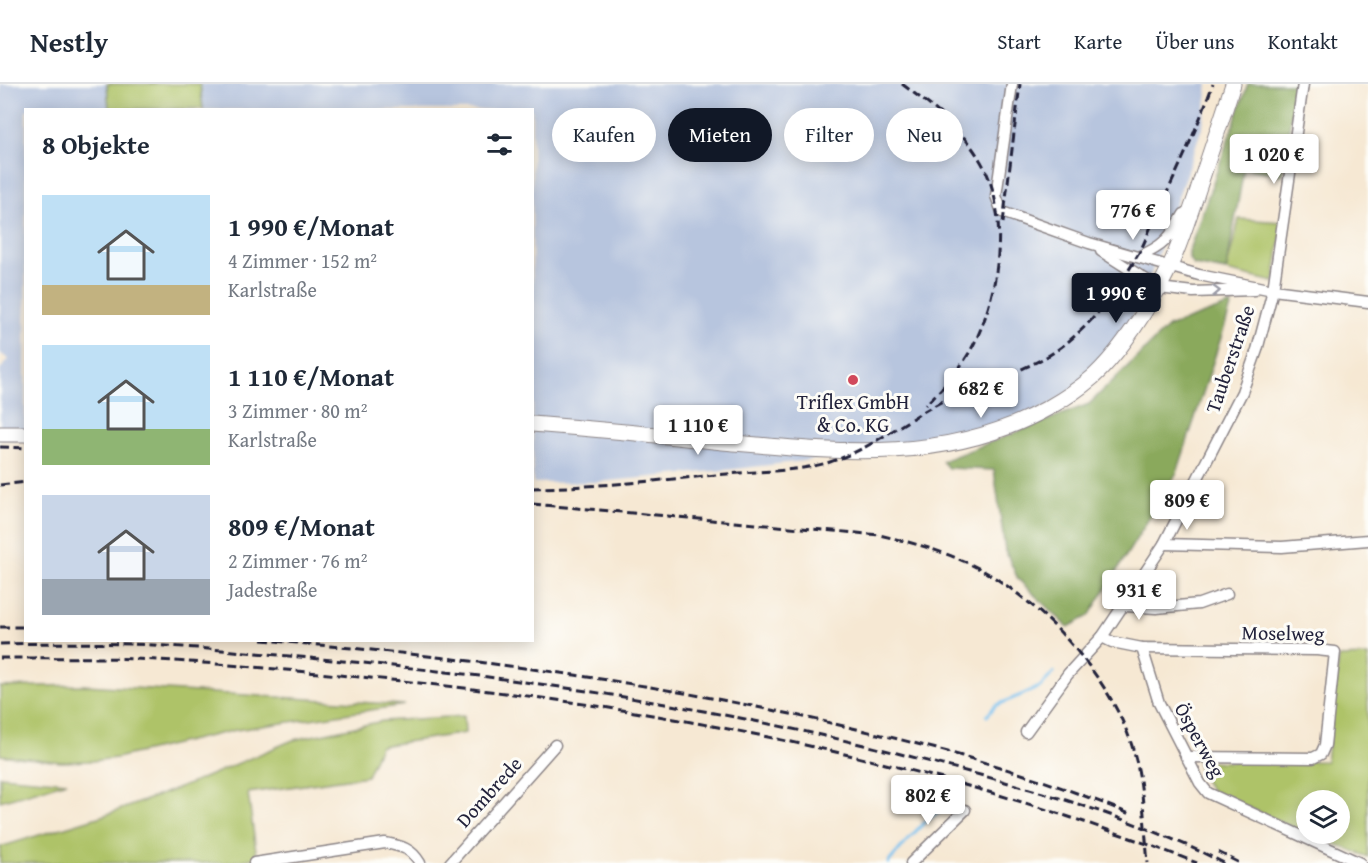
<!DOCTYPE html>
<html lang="de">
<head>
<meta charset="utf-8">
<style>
	:root { --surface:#fff; --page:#f2f2f3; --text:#1f2937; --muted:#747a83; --line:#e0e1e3; --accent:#111827 }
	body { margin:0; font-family:"Gentium Book Plus",serif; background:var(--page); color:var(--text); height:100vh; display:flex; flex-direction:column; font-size:22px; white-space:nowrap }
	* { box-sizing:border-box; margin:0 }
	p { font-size:20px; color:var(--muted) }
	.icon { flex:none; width:33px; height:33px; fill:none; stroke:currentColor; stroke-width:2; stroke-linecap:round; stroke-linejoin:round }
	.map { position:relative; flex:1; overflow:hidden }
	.panel { position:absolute; left:24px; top:24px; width:510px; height:534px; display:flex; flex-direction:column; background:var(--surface); border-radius:0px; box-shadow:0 3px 15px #0003 }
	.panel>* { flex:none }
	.hud { position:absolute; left:552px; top:24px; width:570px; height:54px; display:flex; gap:12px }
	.fabs { position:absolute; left:1296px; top:706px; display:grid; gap:12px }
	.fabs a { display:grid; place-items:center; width:54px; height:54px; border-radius:50%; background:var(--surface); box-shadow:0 3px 15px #0003; font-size:30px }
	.price { position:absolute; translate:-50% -51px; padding:0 14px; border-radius:6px; background:#fff; color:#222; font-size:20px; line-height:39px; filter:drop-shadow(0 2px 3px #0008) }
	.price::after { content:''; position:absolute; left:50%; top:36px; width:18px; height:14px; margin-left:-9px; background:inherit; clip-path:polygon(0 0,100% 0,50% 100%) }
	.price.current { background:var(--accent); color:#fff }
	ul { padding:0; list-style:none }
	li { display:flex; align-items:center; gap:18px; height:150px; padding:0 18px }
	li span { display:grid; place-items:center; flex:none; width:168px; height:120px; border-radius:0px; color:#555 }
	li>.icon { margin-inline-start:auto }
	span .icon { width:72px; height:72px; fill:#fffc; stroke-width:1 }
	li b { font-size:26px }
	h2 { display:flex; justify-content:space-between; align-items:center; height:72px; padding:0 18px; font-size:26px }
	.chip { padding:0 21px; border-radius:27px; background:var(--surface); box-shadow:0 3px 15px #0003; font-size:21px; line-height:54px }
	.chip.current { background:var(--accent); color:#fff }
	header { display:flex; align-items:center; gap:36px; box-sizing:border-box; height:84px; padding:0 30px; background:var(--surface); border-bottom:2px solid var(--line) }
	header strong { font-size:28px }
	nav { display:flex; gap:33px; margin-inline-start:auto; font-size:21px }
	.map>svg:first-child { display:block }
</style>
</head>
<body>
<header>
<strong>Nestly</strong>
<nav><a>Start</a><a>Karte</a><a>Über uns</a><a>Kontakt</a></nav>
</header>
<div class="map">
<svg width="1368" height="779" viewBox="0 0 1368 779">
	<rect width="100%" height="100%" fill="#fdfcf7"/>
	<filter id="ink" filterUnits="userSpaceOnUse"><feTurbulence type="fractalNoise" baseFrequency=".0167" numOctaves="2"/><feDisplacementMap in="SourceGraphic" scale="12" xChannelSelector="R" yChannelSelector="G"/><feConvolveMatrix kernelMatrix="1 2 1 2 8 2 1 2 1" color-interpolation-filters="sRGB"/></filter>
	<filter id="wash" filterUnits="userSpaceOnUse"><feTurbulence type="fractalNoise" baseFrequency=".008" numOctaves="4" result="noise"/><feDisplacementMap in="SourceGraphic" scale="24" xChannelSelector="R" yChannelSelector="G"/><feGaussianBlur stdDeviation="1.35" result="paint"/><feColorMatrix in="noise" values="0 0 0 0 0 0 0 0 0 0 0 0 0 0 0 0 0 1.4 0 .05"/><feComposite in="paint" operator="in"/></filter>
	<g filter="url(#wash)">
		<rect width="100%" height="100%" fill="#f6e8d3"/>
		<!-- industrial -->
		<path fill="#b7c5de" d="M0 0H1208L1203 41 1154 182 1129 242 1092 292 1048 322 958 358 736 385 598 398 533 399 532 26H26L25 356H0V286L8 275 0 269Z"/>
		<!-- green -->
		<g fill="#aec367" stroke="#687251" stroke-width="1.5">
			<path d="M107 0H200L203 25H109Z"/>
			<path d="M1239 135 1283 138 1274 198 1226 187Z"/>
			<path d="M1368 572V773L1310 750H1340V717H1306V749L1213 708C1204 699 1200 690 1197 678L1326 677 1339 573Z"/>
			<path d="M86 601 405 621 236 646 116 674 92 677 61 678 0 671V603Z"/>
			<path d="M464 632 465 649 380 662 367 692 248 709 257 774 225 779H0V763L108 730 187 701 293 656 383 637Z"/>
			<path d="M0 692 67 698 0 717Z"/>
		</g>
		<!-- forest -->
		<g fill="#8aa95c" stroke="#56664c" stroke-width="1.5">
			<path d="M1248 0H1296L1282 91 1244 84 1226 187 1194 181 1189 175V166Z"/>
			<path d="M1232 220 1177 389 1089 532 1068 543 1018 495 1005 466 994 386 948 384 942 377 1089 320 1168 243Z"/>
		</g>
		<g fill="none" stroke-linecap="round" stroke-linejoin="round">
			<!-- stream -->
			<g stroke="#75c0ef" stroke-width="3">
				<path d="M987 632 995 622 1040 603 1054 588"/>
				<path d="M888 779C911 753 923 734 954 719"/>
			</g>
		</g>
	</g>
	<g filter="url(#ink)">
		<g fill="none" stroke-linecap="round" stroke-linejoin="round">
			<!-- street casing -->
			<g stroke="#8c8587" stroke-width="13">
				<g id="street">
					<path d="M1012 0 996 112 1002 128 1089 159 1199 191 1273 206 1368 218"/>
					<path d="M1101 167 1159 204 1193 208 1254 206"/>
					<path d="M1138 173C1164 162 1170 154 1184 130"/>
					<path d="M1164 460 1282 463 1368 456"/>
					<path d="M1125 522 1156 524 1199 520 1227 510"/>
					<path d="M1102 553 1112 558 1142 564 1317 566 1335 568 1325 661 1321 670 1313 674 1186 673"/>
					<path d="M1142 564 1159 619 1200 699 1208 709 1360 779"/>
					<path d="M1026 648 1068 590 1102 553 1164 460 1242 308 1257 266 1273 206 1303 0"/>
					<path d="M254 779 385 759C401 762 411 764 420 779"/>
					<path d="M450 779 555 661"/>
					<path d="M911 779 965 726"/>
				</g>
			</g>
			<!-- secondary casing -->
			<g stroke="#8c8587" stroke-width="17">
				<g id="secondary">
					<path d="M532 340C596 345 660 351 723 358 835 368 946 381 1048 324 1064 315 1079 305 1093 293 1117 271 1142 233 1158 205 1175 177 1185 143 1196 112 1208 75 1221 38 1233 0"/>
					<path d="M0 350H26"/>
				</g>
			</g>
			<!-- street -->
			<use href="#street" stroke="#fff" stroke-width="10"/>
			<!-- secondary -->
			<use href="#secondary" stroke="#fff" stroke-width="15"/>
			<!-- rail -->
			<g stroke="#22223b" stroke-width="3" stroke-dasharray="9 4.5" stroke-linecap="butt">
				<path d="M902 0C932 23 961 43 980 76 1012 128 999 218 969 269 957 289 942 305 925 321"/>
				<path d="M1003 139 1020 0"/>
				<path d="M0 363 26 364"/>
				<path d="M0 401 26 398"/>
				<path d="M532 404C597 403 663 396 727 390 761 387 797 388 830 378 872 365 903 337 941 318 975 301 1012 292 1046 273 1084 251 1114 212 1136 174 1145 160 1150 143 1157 129 1178 87 1197 44 1213 0"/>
				<path d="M532 420 879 451C910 458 940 466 970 480 1037 512 1110 591 1132 662 1144 699 1144 740 1148 779"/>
				<path d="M0 543H26"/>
				<path d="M262 556C455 572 646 596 835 640 936 663 1036 690 1132 731"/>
				<path d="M0 560C44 559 88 559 132 560 195 563 258 569 320 575 515 592 707 622 897 669 1008 698 1121 727 1224 779"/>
				<path d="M0 574C45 574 90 573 135 575 206 578 278 585 349 592 637 618 927 673 1197 779"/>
				<path d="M1218 768 1240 779"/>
			</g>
		</g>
		<!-- one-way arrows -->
		<defs><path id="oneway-chevron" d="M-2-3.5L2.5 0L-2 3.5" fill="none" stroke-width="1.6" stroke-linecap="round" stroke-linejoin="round" transform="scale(1.5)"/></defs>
		<use stroke="#9c9ca7" href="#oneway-chevron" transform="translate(1216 207) rotate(-2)"/>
	</g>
	<!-- markers -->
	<circle fill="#d1495b" stroke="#fdfcf7" stroke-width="2" cx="853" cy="296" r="6"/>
	<g text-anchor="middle" stroke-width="6" stroke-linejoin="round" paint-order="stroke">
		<!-- street labels -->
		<g font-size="20" fill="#22223b" stroke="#fdfcf7">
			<text transform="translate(1230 275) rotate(-71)" y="7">Tauberstraße</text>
			<text transform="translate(1283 549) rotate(1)" y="7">Moselweg</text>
			<text transform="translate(1200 656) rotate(61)" y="7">Ösperweg</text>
			<text transform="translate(489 708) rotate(-48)" y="7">Dombrede</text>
		</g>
		<!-- poi labels -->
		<g font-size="20" fill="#22223b" stroke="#fdfcf7">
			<text x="853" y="325">Triflex GmbH<tspan x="853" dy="23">&amp; Co. KG</tspan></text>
		</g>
	</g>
</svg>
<div class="fabs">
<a><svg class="icon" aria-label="layers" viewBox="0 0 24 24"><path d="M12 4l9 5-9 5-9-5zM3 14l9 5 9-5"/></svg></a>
</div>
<b class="price" style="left:1274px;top:101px">1 020 €</b>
<b class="price" style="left:1133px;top:157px">776 €</b>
<b class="price current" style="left:1116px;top:240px">1 990 €</b>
<b class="price" style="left:981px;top:335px">682 €</b>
<b class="price" style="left:698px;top:372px">1 110 €</b>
<b class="price" style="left:1187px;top:447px">809 €</b>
<b class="price" style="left:1139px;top:537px">931 €</b>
<b class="price" style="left:928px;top:742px">802 €</b>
<div class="hud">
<a class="chip">Kaufen</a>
<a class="chip current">Mieten</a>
<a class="chip">Filter</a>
<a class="chip">Neu</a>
</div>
<section class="panel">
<h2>8 Objekte<svg class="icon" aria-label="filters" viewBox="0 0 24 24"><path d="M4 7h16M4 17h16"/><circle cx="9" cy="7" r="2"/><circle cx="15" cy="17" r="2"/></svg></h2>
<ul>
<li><span style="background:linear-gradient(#bfe0f5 75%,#c2b280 0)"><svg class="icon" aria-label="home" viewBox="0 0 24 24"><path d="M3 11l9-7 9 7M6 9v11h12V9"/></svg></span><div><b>1 990 €/Monat</b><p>4 Zimmer · 152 m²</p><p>Karlstraße</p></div></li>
<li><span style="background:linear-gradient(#bfe0f5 70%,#8fb573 0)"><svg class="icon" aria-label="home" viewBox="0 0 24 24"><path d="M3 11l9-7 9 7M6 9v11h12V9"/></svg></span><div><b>1 110 €/Monat</b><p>3 Zimmer · 80 m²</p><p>Karlstraße</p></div></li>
<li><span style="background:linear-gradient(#c9d6e8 70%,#9aa5b1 0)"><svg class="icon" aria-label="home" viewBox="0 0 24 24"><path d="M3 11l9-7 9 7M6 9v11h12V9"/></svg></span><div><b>809 €/Monat</b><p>2 Zimmer · 76 m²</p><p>Jadestraße</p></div></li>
</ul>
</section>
</div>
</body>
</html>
